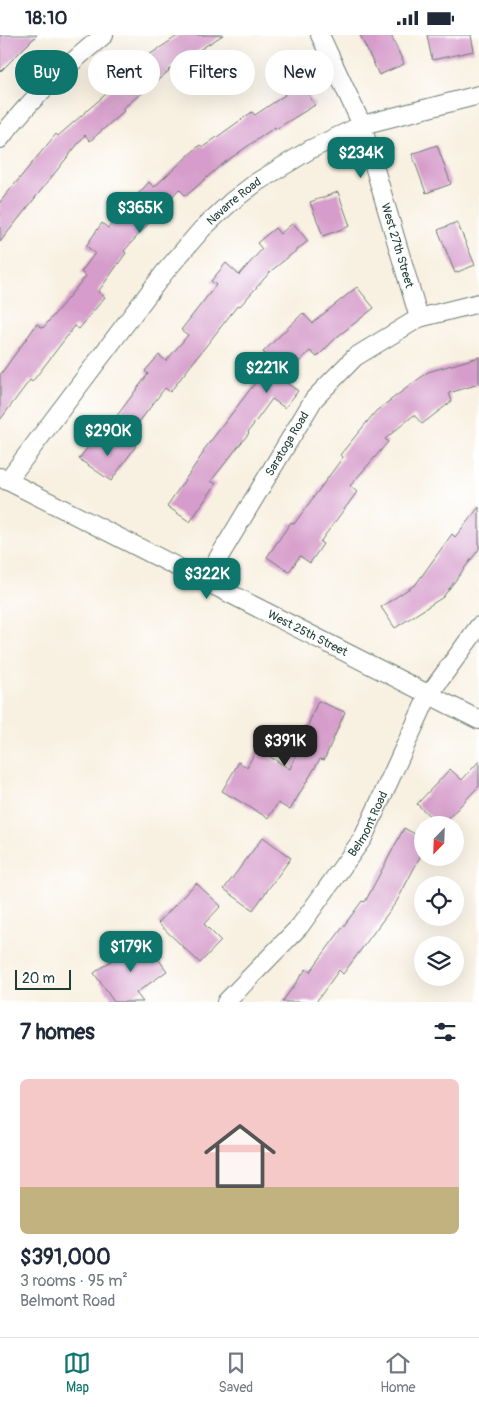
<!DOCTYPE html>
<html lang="en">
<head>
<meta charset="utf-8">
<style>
	:root { --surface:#fff; --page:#f6f6f7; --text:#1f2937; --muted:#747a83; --line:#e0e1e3; --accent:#0f766e }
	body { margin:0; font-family:Pangolin,sans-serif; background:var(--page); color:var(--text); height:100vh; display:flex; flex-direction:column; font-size:19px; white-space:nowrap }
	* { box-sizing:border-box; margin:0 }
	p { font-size:16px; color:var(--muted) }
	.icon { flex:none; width:28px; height:28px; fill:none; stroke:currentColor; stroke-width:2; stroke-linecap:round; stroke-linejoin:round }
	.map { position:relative; height:967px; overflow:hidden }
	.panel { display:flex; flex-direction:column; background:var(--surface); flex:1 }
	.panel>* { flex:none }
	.guide { position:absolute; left:15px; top:15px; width:450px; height:45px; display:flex; gap:10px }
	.needle { width:32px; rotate:203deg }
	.fabs { position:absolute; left:414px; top:781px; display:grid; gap:10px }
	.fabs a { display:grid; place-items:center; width:50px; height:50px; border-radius:50%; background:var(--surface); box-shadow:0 5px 20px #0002; font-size:25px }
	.scale { position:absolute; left:15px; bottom:12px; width:56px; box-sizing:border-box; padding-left:5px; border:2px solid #1f3d34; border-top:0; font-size:14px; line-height:18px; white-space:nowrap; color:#1f3d34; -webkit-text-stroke:4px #fff; paint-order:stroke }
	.price { position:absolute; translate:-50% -42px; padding:0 11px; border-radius:10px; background:var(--accent); color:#fff; font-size:16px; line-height:32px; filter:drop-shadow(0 1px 2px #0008) }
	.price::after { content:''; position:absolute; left:50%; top:30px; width:15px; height:11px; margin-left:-8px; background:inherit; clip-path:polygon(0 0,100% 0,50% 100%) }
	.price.active { background:#222; color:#fff }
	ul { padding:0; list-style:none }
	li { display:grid; align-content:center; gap:10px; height:265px; padding:0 20px }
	li span { display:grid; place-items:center; height:155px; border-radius:8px; color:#555 }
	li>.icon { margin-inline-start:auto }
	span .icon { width:90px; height:90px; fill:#fffc; stroke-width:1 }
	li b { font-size:21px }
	h2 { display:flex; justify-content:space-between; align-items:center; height:60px; padding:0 20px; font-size:21px }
	.chip { padding:0 18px; border-radius:22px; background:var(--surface); box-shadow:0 5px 20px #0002; font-size:18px; line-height:45px }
	.chip.active { background:var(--accent); color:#fff }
	.status { display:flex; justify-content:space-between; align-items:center; height:35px; padding:0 25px; background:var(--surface); direction:ltr }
	.status svg { height:14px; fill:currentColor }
	.dock { display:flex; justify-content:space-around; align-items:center; height:70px; border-top:1px solid var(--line); background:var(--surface); font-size:14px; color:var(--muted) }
	.dock a { display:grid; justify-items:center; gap:2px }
	.dock .active { color:var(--accent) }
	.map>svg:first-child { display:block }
</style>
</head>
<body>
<div class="status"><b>18:10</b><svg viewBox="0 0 49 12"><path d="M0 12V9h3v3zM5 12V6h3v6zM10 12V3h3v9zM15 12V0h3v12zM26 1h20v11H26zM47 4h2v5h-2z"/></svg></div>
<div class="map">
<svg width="479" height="967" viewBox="0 0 479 967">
	<rect width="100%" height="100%" fill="#fff"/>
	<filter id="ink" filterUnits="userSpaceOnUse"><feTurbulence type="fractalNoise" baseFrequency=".02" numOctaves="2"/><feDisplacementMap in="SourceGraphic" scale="10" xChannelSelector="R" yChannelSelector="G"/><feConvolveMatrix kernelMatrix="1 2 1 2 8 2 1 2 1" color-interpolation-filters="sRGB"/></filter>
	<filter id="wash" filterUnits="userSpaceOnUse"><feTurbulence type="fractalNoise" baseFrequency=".0096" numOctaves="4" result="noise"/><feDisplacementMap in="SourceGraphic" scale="20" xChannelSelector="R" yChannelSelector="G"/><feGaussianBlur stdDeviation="1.12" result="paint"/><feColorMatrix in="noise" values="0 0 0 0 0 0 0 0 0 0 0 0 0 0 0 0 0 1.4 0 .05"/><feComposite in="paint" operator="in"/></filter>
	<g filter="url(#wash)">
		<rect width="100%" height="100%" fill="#f8f0e0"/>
		<g id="blocks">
			<!-- building -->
			<g fill="#d69ccb">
				<path d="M0 0H37L0 37Z"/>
				<path d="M179 0H223L168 35 169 36 122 74 124 76 90 106 85 100 0 207V167L56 99 58 101 121 46 119 43 149 20Z"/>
				<path d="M360 0H391L404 29 379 40Z"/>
				<path d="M427 0H471L474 16 432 25Z"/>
				<path d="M295 39 315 70 276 94 275 92 221 130 186 161 179 154 124 216 126 218 98 257 105 262 79 294 75 291 32 347 30 345 0 385V340L37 289 43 293 86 241 81 237 95 218 86 211 102 188 108 193 149 147 154 152 200 110 203 112 252 77 255 80 285 60 278 49Z"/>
				<path d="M437 110 451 149 426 158 412 119Z"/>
				<path d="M338 157 350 191 323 201 310 167Z"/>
				<path d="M457 187 475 230 455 238 438 195Z"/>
				<path d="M293 188 308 206 271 236 240 271 238 270 170 357 165 353 133 395 116 382 148 339 145 336 159 320 166 326 188 300 181 295 216 250 211 246 226 228 239 240 262 214 257 208 275 193 280 199Z"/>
				<path d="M357 252 374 273 337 302 317 322 310 316 281 344 298 356 285 373 272 364 248 397 249 398 211 446 216 449 190 487 167 471 204 417 203 416 272 326 263 317 303 278 312 288Z"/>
				<path d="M479 322V349L449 358 452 366 422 389 414 380 385 404 388 407 350 451 357 457 320 507 323 509 310 528 300 521 289 537 267 522 291 487 294 489 343 422 340 420 376 376 428 337Z"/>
				<path d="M119 399 136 411 111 446 79 424 93 405 108 416Z"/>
				<path d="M479 472V514L443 562 395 593 381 572 416 549 452 499 455 502Z"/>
				<path d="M318 666 345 677 324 725 320 724 290 775 278 768 268 783 222 756 239 727 247 732 257 714 290 734Z"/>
				<path d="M479 726V751L442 790H439L417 769 450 734 462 745Z"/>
				<path d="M404 793 422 803V818L397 866 343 939 339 935 316 967H282L306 934 310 937 362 866 365 867Z"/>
				<path d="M263 802 291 823 253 875 224 854Z"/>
				<path d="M196 848 221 871 204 889 221 906 200 928 158 888Z"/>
				<path d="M143 903 167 936 136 958 143 967H114L94 938Z"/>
			</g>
		</g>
	</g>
	<g filter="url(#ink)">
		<use href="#blocks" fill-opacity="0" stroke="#6b7c70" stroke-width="1"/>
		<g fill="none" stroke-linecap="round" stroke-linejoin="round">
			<!-- minor casing -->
			<g stroke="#6b7c70" stroke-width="20">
				<g id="minor">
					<path id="s1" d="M320 0 362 90 419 283"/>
					<path d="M0 104C29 65 66 31 104 0"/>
					<path id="s2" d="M0 442 479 685"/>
					<path id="s3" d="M7 446 164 238 202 194 231 167 257 147 311 114 362 90 479 60"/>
					<path id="s4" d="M205 545 314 364 355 322 419 283 479 268"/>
					<path id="s5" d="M226 967 300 891 363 803 428 661 479 591"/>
				</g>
			</g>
			<!-- minor -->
			<use href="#minor" stroke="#fff" stroke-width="18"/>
		</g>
	</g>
	<g text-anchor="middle" stroke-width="5" stroke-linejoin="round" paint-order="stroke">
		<!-- street labels -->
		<g font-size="12" fill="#1f3d34" stroke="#fff">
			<text dy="4" stroke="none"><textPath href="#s3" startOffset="361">Navarre Road</textPath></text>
			<text dy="4" stroke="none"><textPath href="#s1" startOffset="225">West 27th Street</textPath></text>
			<text dy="4" stroke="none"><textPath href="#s4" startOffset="159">Saratoga Road</textPath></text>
			<text dy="4" stroke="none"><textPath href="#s2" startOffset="345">West 25th Street</textPath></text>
			<text dy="4" stroke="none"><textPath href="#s5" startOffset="229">Belmont Road</textPath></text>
		</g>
	</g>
</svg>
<div class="fabs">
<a><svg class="needle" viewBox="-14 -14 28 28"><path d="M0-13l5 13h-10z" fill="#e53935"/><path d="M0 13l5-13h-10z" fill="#747a83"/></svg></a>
<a><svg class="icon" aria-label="locate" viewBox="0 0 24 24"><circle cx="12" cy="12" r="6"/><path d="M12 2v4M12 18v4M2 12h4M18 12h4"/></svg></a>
<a><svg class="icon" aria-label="layers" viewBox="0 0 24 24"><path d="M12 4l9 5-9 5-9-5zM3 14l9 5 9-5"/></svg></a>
</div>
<div class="scale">20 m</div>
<b class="price" style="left:361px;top:144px">$234K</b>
<b class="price" style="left:140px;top:199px">$365K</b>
<b class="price" style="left:267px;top:359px">$221K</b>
<b class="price" style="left:108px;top:422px">$290K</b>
<b class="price" style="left:207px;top:565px">$322K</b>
<b class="price active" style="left:285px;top:732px">$391K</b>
<b class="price" style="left:131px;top:938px">$179K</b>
<div class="guide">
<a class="chip active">Buy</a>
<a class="chip">Rent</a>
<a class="chip">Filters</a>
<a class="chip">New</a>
</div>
</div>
<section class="panel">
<h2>7 homes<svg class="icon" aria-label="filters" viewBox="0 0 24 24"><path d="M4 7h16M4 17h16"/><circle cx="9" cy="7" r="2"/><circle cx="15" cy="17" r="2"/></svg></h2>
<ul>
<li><span style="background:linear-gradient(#f6c9c9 70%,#c2b280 0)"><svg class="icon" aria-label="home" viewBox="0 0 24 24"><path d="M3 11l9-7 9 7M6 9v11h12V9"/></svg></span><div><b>$391,000</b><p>3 rooms · 95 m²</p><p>Belmont Road</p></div></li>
</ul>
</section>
<nav class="dock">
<a class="active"><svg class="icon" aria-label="map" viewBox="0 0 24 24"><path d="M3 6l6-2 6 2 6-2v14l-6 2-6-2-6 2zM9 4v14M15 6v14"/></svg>Map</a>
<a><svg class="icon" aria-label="saved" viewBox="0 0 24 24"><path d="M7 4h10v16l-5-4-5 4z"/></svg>Saved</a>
<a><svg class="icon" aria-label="home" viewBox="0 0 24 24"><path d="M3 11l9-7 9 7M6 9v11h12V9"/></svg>Home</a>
</nav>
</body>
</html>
